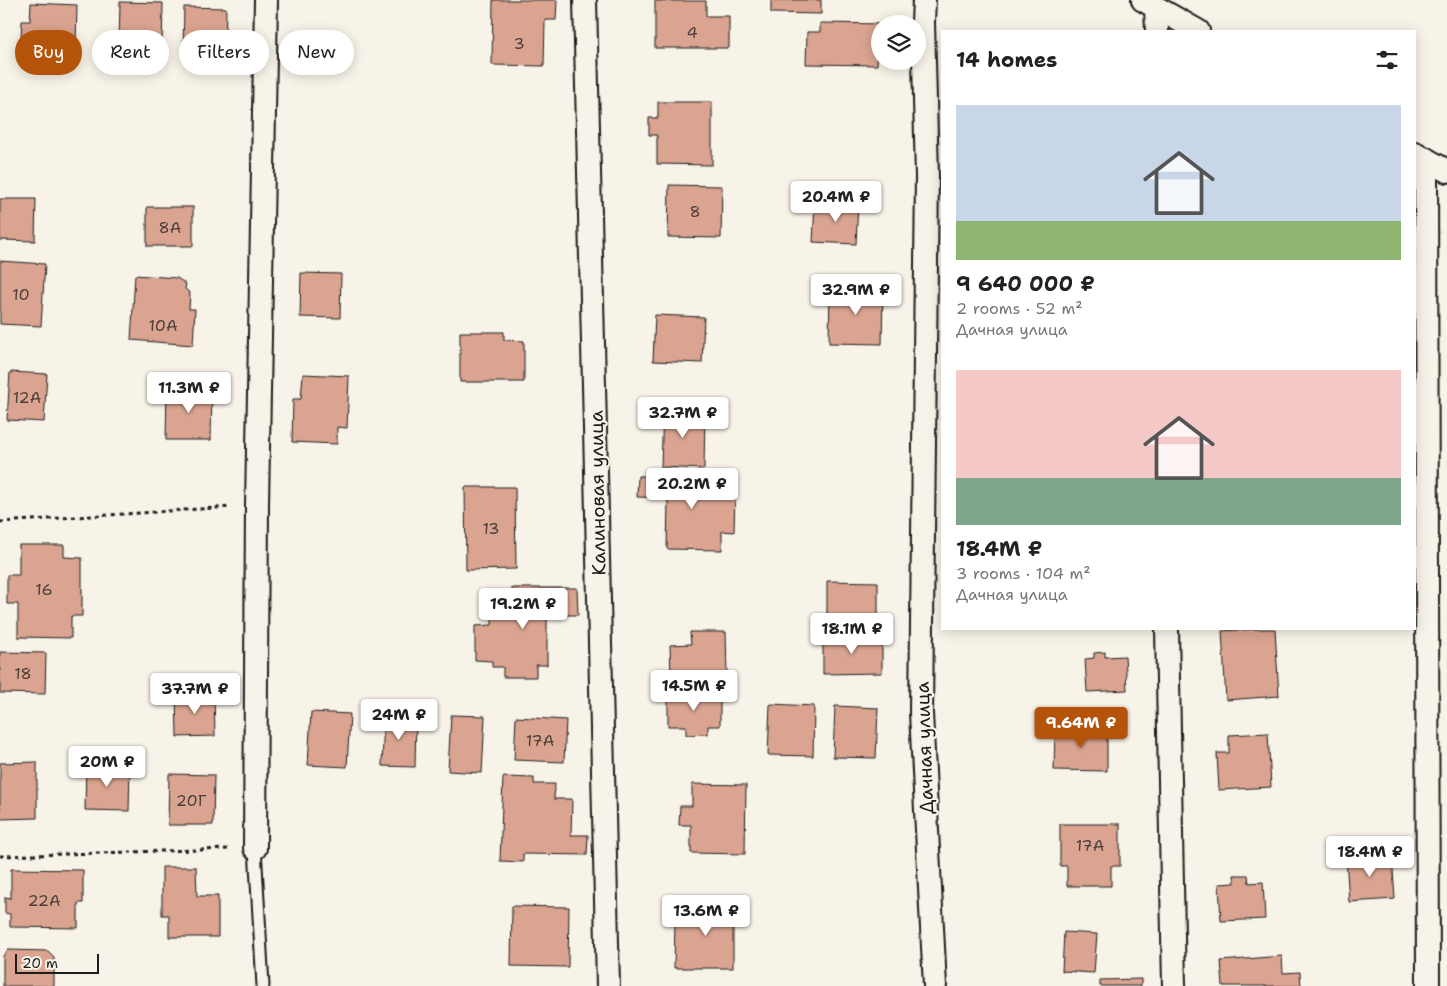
<!DOCTYPE html>
<html lang="en">
<head>
<meta charset="utf-8">
<style>
	:root { --surface:#fff; --page:#f6f6f6; --text:#222; --muted:#767676; --accent:#b45309 }
	body { margin:0; font-family:"Shantell Sans",sans-serif; background:var(--page); color:var(--text); height:100vh; display:flex; flex-direction:column; font-size:19px; white-space:nowrap }
	* { box-sizing:border-box; margin:0 }
	p { font-size:16px; color:var(--muted) }
	.icon { flex:none; width:28px; height:28px; fill:none; stroke:currentColor; stroke-width:2; stroke-linecap:round; stroke-linejoin:round }
	.map { position:relative; flex:1; overflow:hidden }
	.panel { position:absolute; left:941px; top:30px; width:475px; height:600px; display:flex; flex-direction:column; background:var(--surface); border-radius:0px; box-shadow:0 2px 12px #0003 }
	.panel>* { flex:none }
	.top-card { position:absolute; left:15px; top:30px; width:475px; height:45px; display:flex; gap:10px }
	.tools { position:absolute; left:871px; top:15px; display:grid; gap:10px }
	.tools a { display:grid; place-items:center; width:55px; height:55px; border-radius:50%; background:var(--surface); box-shadow:0 2px 12px #0003; font-size:25px }
	.scale { position:absolute; left:15px; bottom:12px; width:84px; box-sizing:border-box; padding-left:5px; border:2px solid #1c1c1c; border-top:0; font-size:14px; line-height:18px; white-space:nowrap; color:#1c1c1c; -webkit-text-stroke:4px #f7f3e8; paint-order:stroke }
	.price { position:absolute; translate:-50% -42px; padding:0 11px; border-radius:5px; background:#fff; color:#222; font-size:16px; line-height:32px; filter:drop-shadow(0 1px 2px #0008) }
	.price::after { content:''; position:absolute; left:50%; top:30px; width:15px; height:11px; margin-left:-8px; background:inherit; clip-path:polygon(0 0,100% 0,50% 100%) }
	.price.active { background:var(--accent); color:#fff }
	ul { padding:0; list-style:none }
	li { display:grid; align-content:center; gap:10px; height:265px; padding:0 15px }
	li span { display:grid; place-items:center; height:155px; border-radius:0px; color:#555 }
	li>.icon { margin-inline-start:auto }
	span .icon { width:90px; height:90px; fill:#fffc; stroke-width:1 }
	li b { font-size:21px }
	h2 { display:flex; justify-content:space-between; align-items:center; height:60px; padding:0 15px; font-size:21px }
	.tag { padding:0 18px; border-radius:22px; background:var(--surface); box-shadow:0 2px 12px #0003; font-size:18px; line-height:45px }
	.tag.active { background:var(--accent); color:#fff }
	.map>svg:first-child { display:block }
</style>
</head>
<body>
<div class="map">
<svg width="1447" height="986" viewBox="0 0 1447 986">
	<rect width="100%" height="100%" fill="#f7f3e8"/>
	<filter id="ink" filterUnits="userSpaceOnUse"><feTurbulence type="fractalNoise" baseFrequency=".02" numOctaves="2"/><feDisplacementMap in="SourceGraphic" scale="10" xChannelSelector="R" yChannelSelector="G"/><feConvolveMatrix kernelMatrix="1 2 1 2 8 2 1 2 1" color-interpolation-filters="sRGB"/></filter>
	<g filter="url(#ink)">
		<!-- building -->
		<g fill="#daa491" stroke="#1c1c1c">
			<path d="M493 0H557L556 20H545L544 66 492 65Z"/>
			<path d="M771 0H821V14L771 13Z"/>
			<path d="M655 1H706V16H729V48H655Z"/>
			<path d="M120 2 163 3 162 48 119 47Z"/>
			<path d="M31 3 77 5 76 45 30 44V37H21L22 21H30Z"/>
			<path d="M184 7 226 8 225 52H219L218 63H197V51H183Z"/>
			<path d="M820 23 884 24H880L877 65 806 64 807 32H820Z"/>
			<path d="M658 102H712V165L657 164V135H649V118H658Z"/>
			<path d="M669 185 722 186 721 238 668 237Z"/>
			<path d="M0 199H36L35 241 0 240Z"/>
			<path d="M815 202 858 203 856 244 813 242Z"/>
			<rect x="147" y="207" width="46" height="39"/>
			<path d="M0 261 45 264 41 326 0 324Z"/>
			<path d="M301 273 341 274 340 318 300 317Z"/>
			<path d="M135 275 177 278 186 284 185 289 190 293 189 309H195L193 345 131 340Z"/>
			<path d="M830 289 883 290 882 344 829 343Z"/>
			<path d="M655 315 704 317 702 363 653 361Z"/>
			<path d="M460 332H504V340L524 341V382H460Z"/>
			<path d="M10 372 47 374 44 422 7 420Z"/>
			<path d="M303 374 349 376 347 428 337 427V444L292 442 293 399H301Z"/>
			<path d="M167 387 212 388 211 440H166Z"/>
			<path d="M663 410 705 411 704 469 661 467Z"/>
			<path d="M638 476 719 477V492H735L734 532 722 531V550L667 549 668 498 637 497Z"/>
			<path d="M465 487H515L516 569 466 570Z"/>
			<path d="M19 545H64V557L82 558V616H71V638L18 637V604H7V575H19Z"/>
			<path d="M827 581 878 582V622L827 621Z"/>
			<path d="M512 588H577L578 615H547V665H536V677H503V667H492V661L475 660V626L492 625V611H512Z"/>
			<path d="M1258 629H1275L1279 696 1226 700 1222 631Z"/>
			<path d="M690 632H726L727 675 671 676 670 645 691 644Z"/>
			<path d="M823 637H882V673L823 674Z"/>
			<path d="M0 652 46 653 45 694 0 693Z"/>
			<path d="M1105 652V657L1125 656 1127 690 1087 692 1085 659 1094 658V653Z"/>
			<path d="M214 693 215 736 177 737 176 694Z"/>
			<path d="M720 693V726H708V734L686 735V726H668V694Z"/>
			<path d="M770 704 814 706 813 756 768 755Z"/>
			<path d="M835 706 878 708 876 758 833 757Z"/>
			<path d="M311 712 350 714 347 767 308 765Z"/>
			<path d="M384 714 416 715 415 767 382 766Z"/>
			<path d="M451 715 485 716 482 773 448 771Z"/>
			<path d="M516 717 566 720 564 762 514 760Z"/>
			<path d="M1055 727H1107V771L1054 770Z"/>
			<path d="M1268 733 1271 787 1219 790 1217 753H1229V735Z"/>
			<path d="M37 762V818L0 819V763Z"/>
			<path d="M86 764 130 766 129 811 85 810Z"/>
			<path d="M169 774 214 775 213 825H168Z"/>
			<path d="M503 777 534 778V784H555L554 799H572L571 835H588L587 855 523 854V862L500 861Z"/>
			<path d="M692 784 746 785 745 854 691 853V825H679L680 806H692Z"/>
			<path d="M1060 824H1120V866H1111V886H1067V866H1060Z"/>
			<path d="M1392 854 1395 899 1349 902 1346 857Z"/>
			<path d="M162 867H196L197 896H218V937H169V915H162Z"/>
			<path d="M11 869 83 870V903H78V928L10 927V914L5 913V897L11 898Z"/>
			<path d="M1234 875H1248L1249 883 1263 882 1265 919 1221 921 1219 884 1235 883Z"/>
			<path d="M692 902 733 903V968H674L675 921H691Z"/>
			<path d="M512 906 569 907 568 967 511 966Z"/>
			<path d="M1064 932 1097 934 1094 973 1062 971Z"/>
			<path d="M8 950 48 951 54 957V986H3V956Z"/>
			<path d="M1282 956 1283 973 1300 972 1301 986H1223L1221 961Z"/>
			<path d="M1141 979V986H1100V980Z"/>
		</g>
		<g fill="none" stroke-linecap="round" stroke-linejoin="round">
			<!-- service casing -->
			<g stroke="#1c1c1c" stroke-width="15">
				<path id="service" d="M255 848 263 986"/>
			</g>
			<!-- minor casing -->
			<g stroke="#1c1c1c" stroke-width="26">
				<g id="minor">
					<path d="M585 0 608 986"/>
					<path d="M924 0 923 22 927 176 921 713 935 986"/>
					<path d="M1143 0 1198 31"/>
					<path d="M1156 8 1157 31"/>
					<path d="M1415 153 1447 171"/>
					<path d="M1426 159 1428 986"/>
					<path d="M1167 629 1174 986"/>
					<path d="M255 848 257 505 266 0"/>
				</g>
			</g>
			<!-- path -->
			<g stroke="#1c1c1c" stroke-width="3" stroke-dasharray="4 4" stroke-linecap="butt">
				<path d="M0 522 231 507"/>
				<path d="M0 856 229 849"/>
			</g>
			<!-- service -->
			<use href="#service" stroke="#f7f3e8" stroke-width="11"/>
			<!-- minor -->
			<use href="#minor" stroke="#f7f3e8" stroke-width="22"/>
		</g>
	</g>
	<g text-anchor="middle" stroke-width="4.5" stroke-linejoin="round" paint-order="stroke">
		<!-- number labels -->
		<g font-size="16" fill="#4c3e39">
			<text x="692" y="38">4</text>
			<text x="519" y="49">3</text>
			<text x="695" y="217">8</text>
			<text x="170" y="233">8А</text>
			<text x="21" y="300">10</text>
			<text x="163" y="331">10А</text>
			<text x="27" y="403">12А</text>
			<text x="491" y="534">13</text>
			<text x="44" y="595">16</text>
			<text x="23" y="679">18</text>
			<text x="540" y="746">17А</text>
			<text x="191" y="806">20Г</text>
			<text x="1090" y="851">17А</text>
			<text x="44" y="906">22А</text>
		</g>
		<!-- street labels -->
		<g font-size="19" fill="#1c1c1c" stroke="#f7f3e8">
			<text transform="translate(597 493) rotate(-91)" y="7">Калиновая улица</text>
			<text transform="translate(924 748) rotate(-92)" y="7">Дачная улица</text>
		</g>
	</g>
</svg>
<div class="tools">
<a><svg class="icon" aria-label="layers" viewBox="0 0 24 24"><path d="M12 4l9 5-9 5-9-5zM3 14l9 5 9-5"/></svg></a>
</div>
<div class="scale">20 m</div>
<b class="price" style="left:836px;top:223px">20.4M ₽</b>
<b class="price" style="left:856px;top:316px">32.9M ₽</b>
<b class="price" style="left:189px;top:414px">11.3M ₽</b>
<b class="price" style="left:683px;top:439px">32.7M ₽</b>
<b class="price" style="left:692px;top:510px">20.2M ₽</b>
<b class="price" style="left:523px;top:630px">19.2M ₽</b>
<b class="price" style="left:852px;top:655px">18.1M ₽</b>
<b class="price" style="left:694px;top:712px">14.5M ₽</b>
<b class="price" style="left:195px;top:715px">37.7M ₽</b>
<b class="price" style="left:399px;top:741px">24M ₽</b>
<b class="price active" style="left:1081px;top:749px">9.64M ₽</b>
<b class="price" style="left:107px;top:788px">20M ₽</b>
<b class="price" style="left:1370px;top:878px">18.4M ₽</b>
<b class="price" style="left:706px;top:937px">13.6M ₽</b>
<div class="top-card">
<a class="tag active">Buy</a>
<a class="tag">Rent</a>
<a class="tag">Filters</a>
<a class="tag">New</a>
</div>
<section class="panel">
<h2>14 homes<svg class="icon" aria-label="filters" viewBox="0 0 24 24"><path d="M4 7h16M4 17h16"/><circle cx="9" cy="7" r="2"/><circle cx="15" cy="17" r="2"/></svg></h2>
<ul>
<li><span style="background:linear-gradient(#c9d6e8 75%,#8fb573 0)"><svg class="icon" aria-label="home" viewBox="0 0 24 24"><path d="M3 11l9-7 9 7M6 9v11h12V9"/></svg></span><div><b>9 640 000 ₽</b><p>2 rooms · 52 m²</p><p>Дачная улица</p></div></li>
<li><span style="background:linear-gradient(#f6c9c9 70%,#7fa58c 0)"><svg class="icon" aria-label="home" viewBox="0 0 24 24"><path d="M3 11l9-7 9 7M6 9v11h12V9"/></svg></span><div><b>18.4M ₽</b><p>3 rooms · 104 m²</p><p>Дачная улица</p></div></li>
</ul>
</section>
</div>
</body>
</html>
